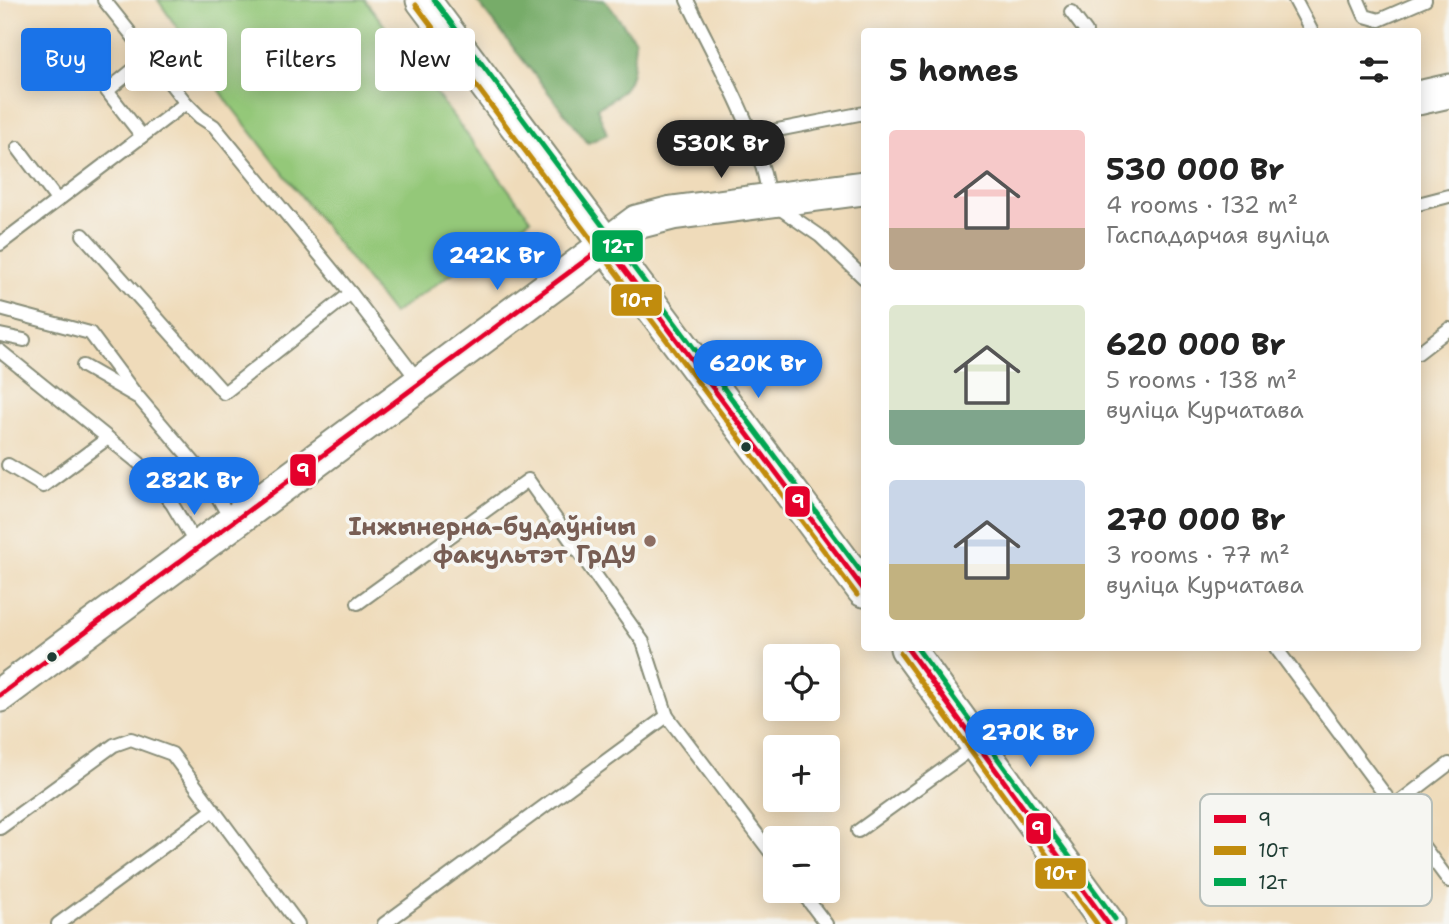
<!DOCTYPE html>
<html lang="en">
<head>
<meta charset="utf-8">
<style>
	:root { --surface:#fff; --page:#f6f6f6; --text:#222; --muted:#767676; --accent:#1a73e8 }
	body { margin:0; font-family:"Shantell Sans",sans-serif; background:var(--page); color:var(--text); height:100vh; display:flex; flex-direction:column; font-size:26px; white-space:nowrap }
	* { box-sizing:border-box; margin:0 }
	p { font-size:23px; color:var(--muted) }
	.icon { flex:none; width:38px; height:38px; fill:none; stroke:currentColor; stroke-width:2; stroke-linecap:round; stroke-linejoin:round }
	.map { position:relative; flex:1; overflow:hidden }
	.side { position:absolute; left:861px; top:28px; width:560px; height:623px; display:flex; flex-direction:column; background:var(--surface); border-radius:7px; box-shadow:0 4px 18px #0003 }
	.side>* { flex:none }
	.guide { position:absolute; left:21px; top:28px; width:665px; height:63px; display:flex; gap:14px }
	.buttons { position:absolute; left:763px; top:644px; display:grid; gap:14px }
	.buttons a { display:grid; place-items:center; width:77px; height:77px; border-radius:7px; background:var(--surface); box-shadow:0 4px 18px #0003; font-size:35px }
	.price { position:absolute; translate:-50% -60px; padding:0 16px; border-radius:24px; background:var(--accent); color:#fff; font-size:23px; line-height:46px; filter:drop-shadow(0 2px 4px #0008) }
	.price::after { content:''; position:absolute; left:50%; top:42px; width:21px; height:16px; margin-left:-10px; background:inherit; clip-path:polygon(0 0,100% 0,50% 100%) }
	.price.active { background:#222; color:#fff }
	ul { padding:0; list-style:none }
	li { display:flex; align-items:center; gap:21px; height:175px; padding:0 28px }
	li span { display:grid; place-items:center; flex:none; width:196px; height:140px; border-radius:7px; color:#555 }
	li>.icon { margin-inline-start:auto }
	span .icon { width:84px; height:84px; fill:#fffc; stroke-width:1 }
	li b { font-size:30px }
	h2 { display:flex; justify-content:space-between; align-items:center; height:84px; padding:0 28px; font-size:30px }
	.tag { padding:0 24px; border-radius:7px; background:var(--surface); box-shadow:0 4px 18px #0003; font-size:24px; line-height:63px }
	.tag.active { background:var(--accent); color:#fff }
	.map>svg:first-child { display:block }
</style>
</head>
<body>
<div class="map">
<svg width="1449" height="924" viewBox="0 0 1449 924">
	<rect width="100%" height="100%" fill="#f6f6f2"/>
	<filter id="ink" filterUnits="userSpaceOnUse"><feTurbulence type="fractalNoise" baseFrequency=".0143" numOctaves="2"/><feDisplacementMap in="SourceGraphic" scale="14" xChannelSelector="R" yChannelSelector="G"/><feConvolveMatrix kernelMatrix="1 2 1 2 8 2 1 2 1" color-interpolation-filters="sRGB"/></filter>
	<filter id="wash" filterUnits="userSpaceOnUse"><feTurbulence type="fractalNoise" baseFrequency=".00686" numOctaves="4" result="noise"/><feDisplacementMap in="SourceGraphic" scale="28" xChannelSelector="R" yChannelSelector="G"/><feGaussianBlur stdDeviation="1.57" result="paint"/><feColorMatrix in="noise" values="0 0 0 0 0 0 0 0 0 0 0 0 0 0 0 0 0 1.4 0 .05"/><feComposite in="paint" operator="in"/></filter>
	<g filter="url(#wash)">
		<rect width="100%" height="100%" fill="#efdbba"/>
		<!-- green -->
		<path fill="#94c879" stroke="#5a8256" stroke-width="2" d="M158 0H365L531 219 393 314 230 105Z"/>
		<!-- forest -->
		<path fill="#77ac69" stroke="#4b744e" stroke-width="2" d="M476 0H605L635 40C632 79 634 89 597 108L607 134 588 143Z"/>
	</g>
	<g filter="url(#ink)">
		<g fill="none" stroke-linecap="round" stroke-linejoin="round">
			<!-- lane casing -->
			<g stroke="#878c77" stroke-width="16">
				<g id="lane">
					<path d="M104 0 186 103 200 117 214 126 351 293 420 383"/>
					<path d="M687 0C714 57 763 139 769 201L820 236 864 278"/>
					<path d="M1295 0 1312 32"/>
					<path d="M1358 0 1365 16 1379 20 1425 0"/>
					<path d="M1071 12 1086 32"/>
					<path d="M752 135 864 113"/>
					<path d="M142 136 107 91 149 57"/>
					<path d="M18 148 57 200"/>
					<path d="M1418 204 1449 196"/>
					<path d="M83 235 224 393 351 293"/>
					<path d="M0 244 186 103"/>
					<path d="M0 309 90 333 134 392"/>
					<path d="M0 335 24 340"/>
					<path d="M0 351 139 463 172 504 197 546"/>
					<path d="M1418 353 1449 329"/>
					<path d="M83 366 139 398 207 478 232 522"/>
					<path d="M8 465 43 486 108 438"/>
					<path d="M358 603 528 480 643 642 667 716"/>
					<path d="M1276 648 1449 881"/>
					<path d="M1394 806 1449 764"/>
					<path d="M0 828 114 745 131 739 172 754 298 924"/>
					<path d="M858 831 977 745"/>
					<path d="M801 891 826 924"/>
					<path d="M58 924 213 810"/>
					<path d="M384 924 667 716 775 858"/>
				</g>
			</g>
			<!-- secondary casing -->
			<g stroke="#878c77" stroke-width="37">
				<g id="secondary">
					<path d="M423 0 864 590"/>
					<path d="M1418 98 1449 91"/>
					<path d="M907 648 1108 924"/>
					<path d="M0 695 637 222 672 213 864 188"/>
				</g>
			</g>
			<!-- lane -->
			<use href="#lane" stroke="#fff" stroke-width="12"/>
			<!-- secondary -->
			<use href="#secondary" stroke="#fff" stroke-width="33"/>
			<!-- bus-1 casing -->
			<g stroke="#f6f6f2" stroke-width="10">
				<g id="bus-1">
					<path d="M606 245 864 590"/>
					<path d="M907 648 1108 924"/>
					<path d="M0 695 606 245"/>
				</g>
			</g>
			<!-- bus-2 casing -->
			<g stroke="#f6f6f2" stroke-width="10">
				<g id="bus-2">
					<path d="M416 5 857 595"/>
					<path d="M900 653 1097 924"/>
				</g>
			</g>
			<!-- bus-3 casing -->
			<g stroke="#f6f6f2" stroke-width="10">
				<g id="bus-3">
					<path d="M434 0 864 576"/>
					<path d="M917 648 1115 919"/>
				</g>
			</g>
			<!-- bus-1 -->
			<use href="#bus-1" stroke="#e4002b" stroke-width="5"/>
			<!-- bus-2 -->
			<use href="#bus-2" stroke="#c18c0d" stroke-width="5"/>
			<!-- bus-3 -->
			<use href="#bus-3" stroke="#00a651" stroke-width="5"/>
		</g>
	</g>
	<!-- markers -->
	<g fill="#1f3d34" stroke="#f6f6f2" stroke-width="2.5">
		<circle cx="746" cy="447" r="6"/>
		<circle cx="52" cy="657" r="6"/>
	</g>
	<circle fill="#8d6e63" stroke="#f6f6f2" stroke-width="2.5" cx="650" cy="541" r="7"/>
	<g text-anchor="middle" stroke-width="7" stroke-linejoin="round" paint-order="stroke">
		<!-- education labels -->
		<g font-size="24" font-weight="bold" fill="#785e54" stroke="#f6f6f2" text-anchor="end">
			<text x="636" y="535">Інжынерна-будаўнічы<tspan x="636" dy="28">факультэт ГрДУ</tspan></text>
		</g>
	</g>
	<!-- legend -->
	<rect x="1200" y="794" width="232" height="112" rx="10" fill="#f6f6f2" stroke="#b6beb9" stroke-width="2"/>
	<rect x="1214" y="815" width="32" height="8" fill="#e4002b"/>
	<rect x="1214" y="846" width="32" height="9" fill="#c18c0d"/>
	<rect x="1214" y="878" width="32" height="8" fill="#00a651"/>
	<g font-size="19" fill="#1f3d34">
		<text x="1258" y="826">9</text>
		<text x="1258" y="857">10т</text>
		<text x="1258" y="889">12т</text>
	</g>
	<g stroke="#f6f6f2" stroke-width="2.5">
		<rect x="591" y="229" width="53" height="34" rx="7" fill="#00a651"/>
		<rect x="610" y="283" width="53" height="34" rx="7" fill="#c18c0d"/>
		<rect x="289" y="453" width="28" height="34" rx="7" fill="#e4002b"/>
		<rect x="784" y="485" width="27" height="33" rx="7" fill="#e4002b"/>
		<rect x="1025" y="812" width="27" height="33" rx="7" fill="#e4002b"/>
		<rect x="1034" y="857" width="53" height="33" rx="7" fill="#c18c0d"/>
	</g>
	<g font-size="19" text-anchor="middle" font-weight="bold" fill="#fff">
		<text x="618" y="253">12т</text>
		<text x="636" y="307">10т</text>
		<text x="303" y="477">9</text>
		<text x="798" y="508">9</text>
		<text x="1038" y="835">9</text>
		<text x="1060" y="880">10т</text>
	</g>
</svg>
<div class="buttons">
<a><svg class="icon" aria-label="locate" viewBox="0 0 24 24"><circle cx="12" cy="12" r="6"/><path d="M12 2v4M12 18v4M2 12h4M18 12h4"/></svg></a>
<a>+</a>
<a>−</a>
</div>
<b class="price active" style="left:721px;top:180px">530K Br</b>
<b class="price" style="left:497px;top:292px">242K Br</b>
<b class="price" style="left:758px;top:400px">620K Br</b>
<b class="price" style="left:194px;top:517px">282K Br</b>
<b class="price" style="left:1030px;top:769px">270K Br</b>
<div class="guide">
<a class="tag active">Buy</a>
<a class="tag">Rent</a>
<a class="tag">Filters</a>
<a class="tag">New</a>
</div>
<section class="side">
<h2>5 homes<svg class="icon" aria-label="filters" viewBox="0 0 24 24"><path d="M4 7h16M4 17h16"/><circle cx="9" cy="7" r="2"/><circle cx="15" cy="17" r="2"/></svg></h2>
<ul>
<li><span style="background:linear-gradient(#f6c9c9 70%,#b9a48a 0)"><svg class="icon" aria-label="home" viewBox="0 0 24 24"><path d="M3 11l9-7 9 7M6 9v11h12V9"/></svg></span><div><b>530 000 Br</b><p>4 rooms · 132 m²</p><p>Гаспадарчая вуліца</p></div></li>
<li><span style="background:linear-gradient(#dfe7d0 75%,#7fa58c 0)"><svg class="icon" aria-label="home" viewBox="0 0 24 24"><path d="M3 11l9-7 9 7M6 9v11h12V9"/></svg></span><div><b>620 000 Br</b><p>5 rooms · 138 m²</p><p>вуліца Курчатава</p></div></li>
<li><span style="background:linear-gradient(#c9d6e8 60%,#c2b280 0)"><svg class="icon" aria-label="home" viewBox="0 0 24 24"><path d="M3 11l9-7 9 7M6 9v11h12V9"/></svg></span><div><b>270 000 Br</b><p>3 rooms · 77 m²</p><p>вуліца Курчатава</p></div></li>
</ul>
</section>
</div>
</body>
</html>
